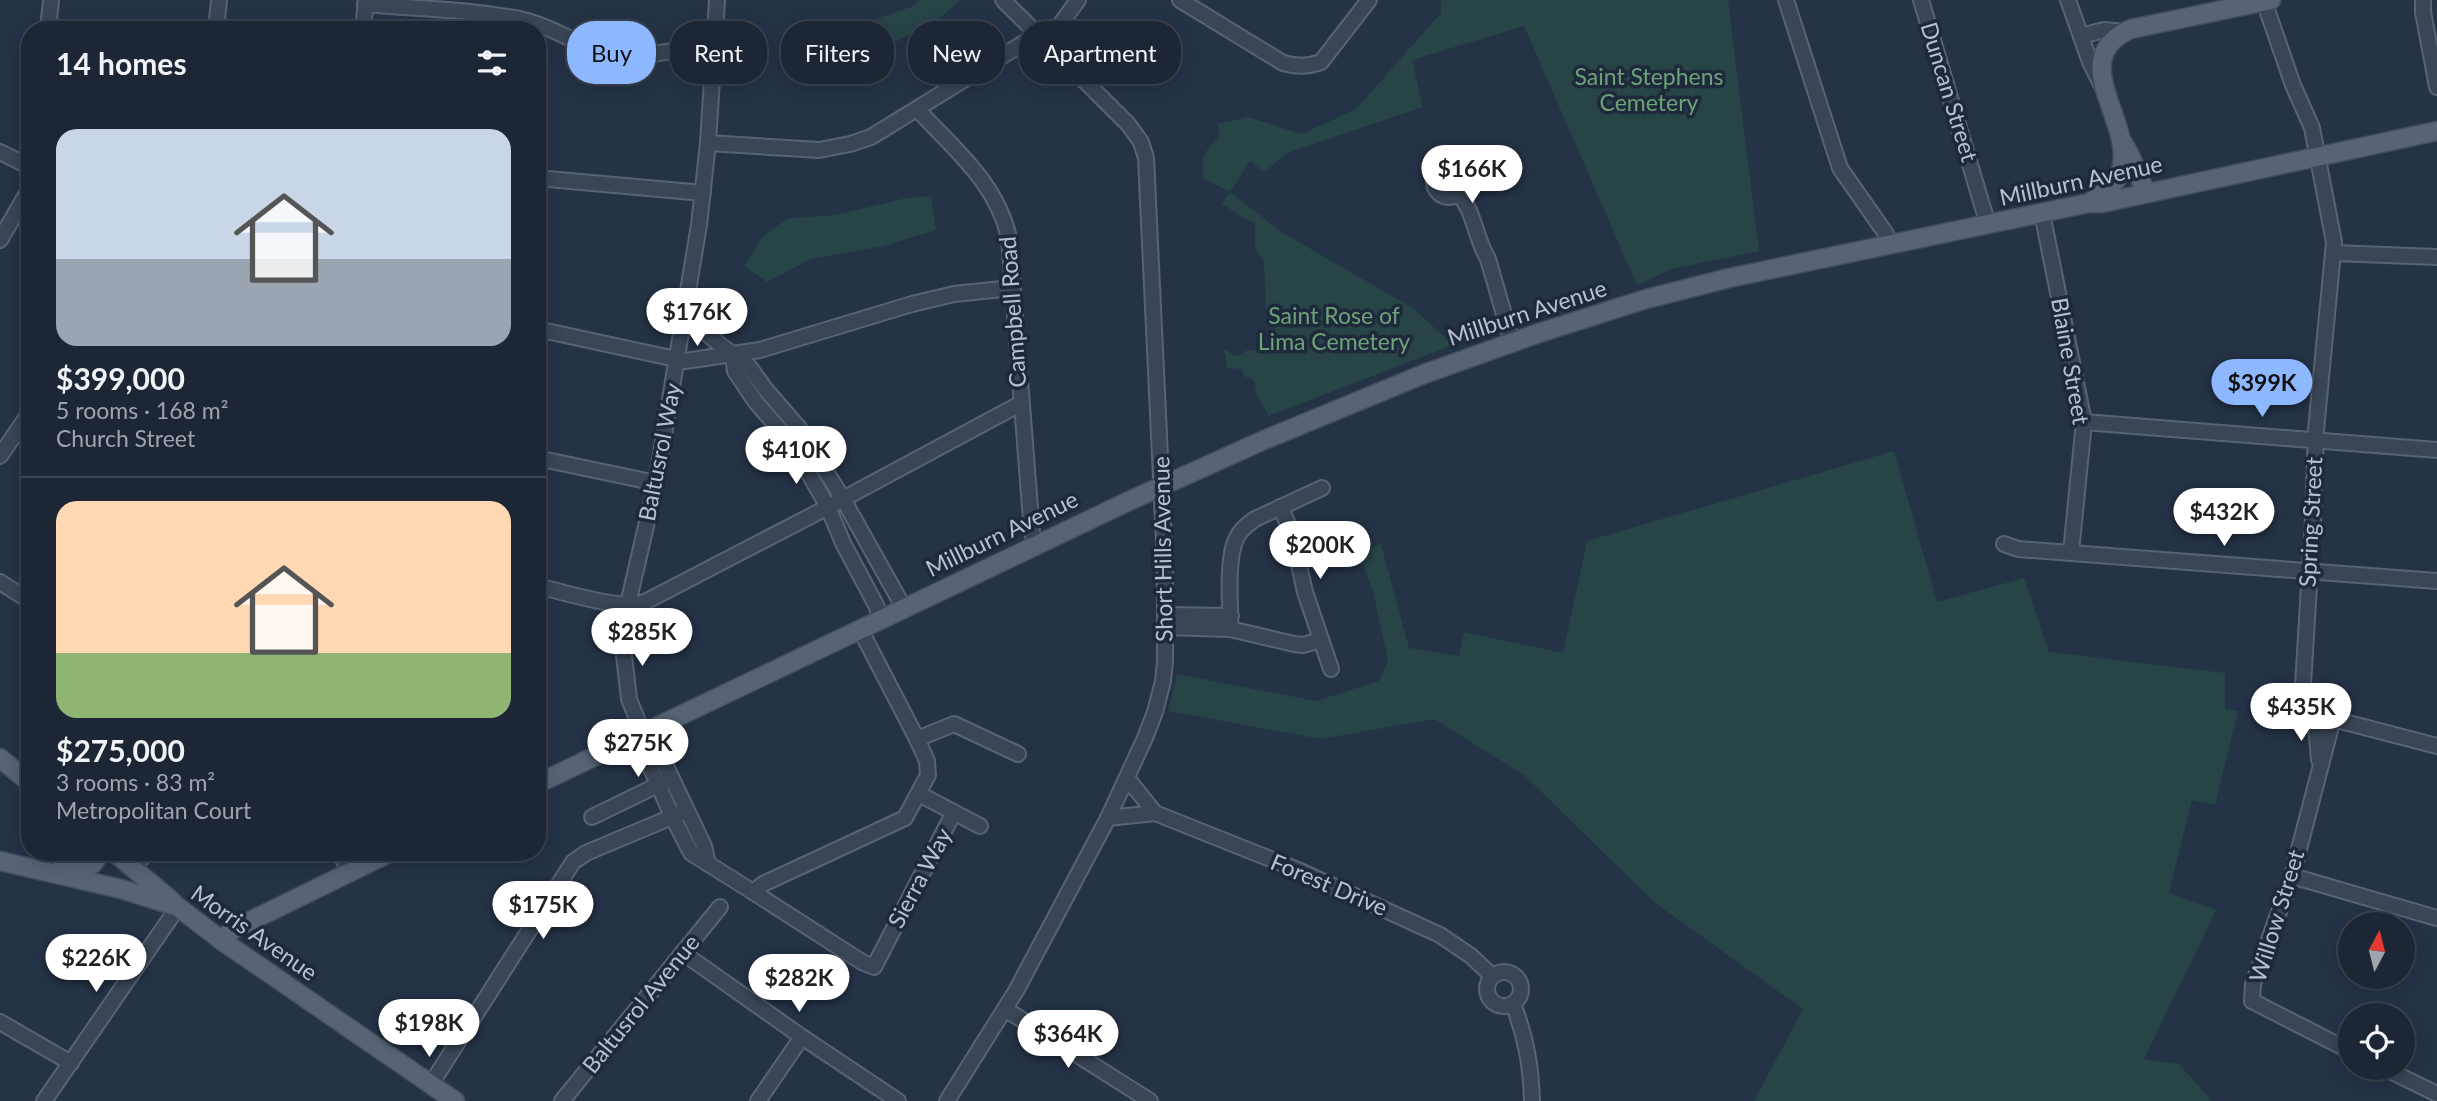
<!DOCTYPE html>
<html lang="en">
<head>
<meta charset="utf-8">
<style>
	:root { --surface:#1c2635; --page:#293241; --text:#f1f3f6; --muted:#a0a5ad; --line:#3a4350; --accent:#8db8ff }
	body { margin:0; font-family:Lato,sans-serif; background:var(--page); color:var(--text); height:100vh; display:flex; flex-direction:column; font-size:26px; white-space:nowrap }
	* { box-sizing:border-box; margin:0 }
	p { font-size:23px; color:var(--muted) }
	.icon { flex:none; width:38px; height:38px; fill:none; stroke:currentColor; stroke-width:2; stroke-linecap:round; stroke-linejoin:round }
	.map { position:relative; flex:1; overflow:hidden }
	.sheet { position:absolute; left:21px; top:21px; width:525px; height:840px; display:flex; flex-direction:column; background:var(--surface); border-radius:28px; box-shadow:0 4px 18px #0003,0 0 0 2px var(--line) }
	.sheet>* { flex:none }
	.top-card { position:absolute; left:567px; top:21px; width:665px; height:63px; display:flex; gap:14px }
	.needle { width:46px; rotate:7deg }
	.tools { position:absolute; left:2338px; top:912px; display:grid; gap:14px }
	.tools a { display:grid; place-items:center; width:77px; height:77px; border-radius:50%; background:var(--surface); box-shadow:0 4px 18px #0003,0 0 0 2px var(--line); font-size:35px }
	.price { position:absolute; translate:-50% -60px; padding:0 16px; border-radius:24px; background:#fff; color:#222; font-size:23px; line-height:46px; filter:drop-shadow(0 2px 4px #0008) }
	.price::after { content:''; position:absolute; left:50%; top:42px; width:21px; height:16px; margin-left:-10px; background:inherit; clip-path:polygon(0 0,100% 0,50% 100%) }
	.price.on { background:var(--accent); color:#111 }
	ul { padding:0; list-style:none }
	li { display:grid; align-content:center; gap:14px; height:371px; padding:0 35px }
	li+li { border-top:2px solid var(--line) }
	li span { display:grid; place-items:center; height:217px; border-radius:21px; color:#555 }
	li>.icon { margin-inline-start:auto }
	span .icon { width:126px; height:126px; fill:#fffc; stroke-width:1 }
	li b { font-size:30px }
	h2 { display:flex; justify-content:space-between; align-items:center; height:84px; padding:0 35px; font-size:30px }
	.tag { padding:0 24px; border-radius:28px; background:var(--surface); box-shadow:0 4px 18px #0003,0 0 0 2px var(--line); font-size:24px; line-height:63px }
	.tag.on { background:var(--accent); color:#111 }
	.map>svg:first-child { display:block }
</style>
</head>
<body>
<div class="map">
<svg width="2437" height="1101" viewBox="0 0 2437 1101">
	<rect width="100%" height="100%" fill="#253347"/>
	<!-- green -->
	<g fill="#274447">
		<path d="M920 0H960L940 18 854 64 793 65 790 44 839 42 870 21 911 7Z"/>
		<path d="M1441 0H1728L1759 251 1672 269 1637 285 1524 26 1412 60 1423 107 1287 153 1264 172 1250 161 1230 192 1283 233 1413 308 1453 345 1269 416 1255 392 1256 385 1251 378 1245 377 1242 369 1227 368 1224 350H1228L1230 354 1239 356 1245 351 1269 349V338L1274 335 1276 323 1268 317 1266 309 1264 261 1255 248V222L1245 219 1222 204 1230 192 1204 179C1201 156 1203 152 1220 136L1217 124 1248 117 1302 134 1356 109 1441 13Z"/>
		<path d="M931 196 936 230 884 246 811 259 767 282 744 266 765 234 789 218 836 215 906 198Z"/>
		<path d="M1894 451 1937 602 2024 578 2049 652 2225 673V709L2238 711 2215 805 2192 800 2169 893 2216 910 2144 1059 2179 1064 2212 1101H1754L1803 1009 1655 903 1524 775 1434 719 1321 739 1168 711 1177 674 1316 701 1379 681 1388 660 1373 592 1359 553 1381 544 1409 648 1459 656 1464 632 1563 653 1587 541Z"/>
	</g>
	<g fill="none" stroke-linecap="round" stroke-linejoin="round">
		<!-- minor casing -->
		<g stroke="#586373" stroke-width="18">
			<g id="minor">
				<path d="M717 0 708 143 699 225 656 483 628 604 623 647 629 699 643 734 642 748 673 818 691 853 753 892 763 884 905 818 928 775 927 761 917 739 860 629"/>
				<path d="M1180 0 1283 63C1297 67 1308 67 1321 62L1369 0"/>
				<path d="M1786 0 1840 168 1886 234 1889 244"/>
				<path d="M1921 0 1988 225"/>
				<path d="M2068 0 2090 62 2102 86"/>
				<path d="M2423 0V12L2437 87"/>
				<path d="M2264 1 2293 85 2312 128 2334 242 2316 430 2313 520 2303 685 2307 706 2310 713 2437 746"/>
				<path d="M365 4C418 9 472 9 524 20 550 26 573 42 598 50 635 62 678 50 714 42"/>
				<path d="M48 30 51 0"/>
				<path d="M216 30 219 0"/>
				<path d="M363 30 366 0"/>
				<path d="M2081 36 2104 30 2124 32"/>
				<path d="M918 110C954 149 997 183 1009 238L1032 533 1037 545"/>
				<path d="M708 143 819 150 850 144 871 137 1030 39 1054 33 1078 0"/>
				<path d="M0 152 30 167"/>
				<circle cx="1449" cy="182" r="15"/>
				<path d="M537 178 703 193"/>
				<path d="M1458 193C1475 212 1475 238 1488 259L1512 342"/>
				<path d="M2042 213 2084 422 2071 552"/>
				<path d="M0 240 30 188"/>
				<path d="M2334 253 2437 257"/>
				<path d="M685 314 720 345 748 365 766 390 799 428 843 499 904 608"/>
				<path d="M537 329 685 361 760 350 912 304 954 294 1012 288"/>
				<path d="M733 355 735 371 755 401 787 438 800 458 828 507 843 543 877 607 880 620"/>
				<path d="M2084 422 2437 450"/>
				<path d="M0 456 30 412"/>
				<path d="M537 458 656 483"/>
				<path d="M1280 507 1291 530 1305 592 1331 669"/>
				<path d="M2004 544 2018 549 2437 581"/>
				<path d="M0 582 30 601"/>
				<path d="M537 586C565 592 620 611 645 602L828 507 1020 404"/>
				<path d="M1165 615 1231 616"/>
				<path d="M1165 627 1230 629 1294 644 1303 645 1321 640"/>
				<path d="M1230 629C1231 604 1226 562 1236 539 1240 530 1247 525 1255 519L1322 488"/>
				<path d="M2310 713 2316 725 2319 760"/>
				<path d="M2333 719 2292 876 2253 984 2252 1001 2350 1051"/>
				<path d="M643 734 655 743 704 846 708 864"/>
				<path d="M917 739 954 724 1018 754"/>
				<path d="M1127 778 1155 813 1298 870 1440 935 1471 956 1492 976"/>
				<path d="M919 794 980 826"/>
				<path d="M592 817 666 781"/>
				<path d="M1108 818 1155 813"/>
				<path d="M339 852 350 872"/>
				<path d="M133 868 147 852"/>
				<path d="M2292 876 2437 918"/>
				<path d="M753 892 862 962 874 967 954 812"/>
				<path d="M683 953 802 1037 898 1101"/>
				<circle cx="1504" cy="989" r="17"/>
				<path d="M1513 1004C1526 1037 1531 1066 1532 1101"/>
				<path d="M1005 1009 1150 1101"/>
				<path d="M0 1022 71 1063"/>
				<path d="M2384 1068 2437 1094"/>
				<path d="M431 1084 573 862 586 853 686 811"/>
				<path d="M44 1101 178 907"/>
				<path d="M562 1101 720 907"/>
				<path d="M758 1101 802 1037"/>
				<path d="M947 1101 1016 991 1108 818 1145 738 1155 712 1163 681 1165 661V563L1146 158 1141 142 1128 124 1003 0"/>
			</g>
		</g>
		<!-- major casing -->
		<g stroke="#434e5f" stroke-width="21">
			<g id="major">
				<path d="M2123 143C2134 159 2137 176 2147 193"/>
				<path d="M2089 203C2099 196 2112 189 2118 177 2143 129 2060 60 2131 29L2271 0"/>
				<path d="M0 758 30 783"/>
				<path d="M537 784 1129 501 1264 440 1424 374 1536 334 1646 299 1729 278 2089 203H2102L2437 131"/>
				<path d="M114 852 173 902"/>
				<path d="M0 861 121 889 178 907 221 940 455 1101"/>
				<path d="M63 865C80 868 94 872 99 852"/>
				<path d="M221 940 234 929 391 852"/>
			</g>
		</g>
		<!-- minor -->
		<use href="#minor" stroke="#3a4556" stroke-width="14"/>
		<!-- major -->
		<use href="#major" stroke="#586476" stroke-width="18"/>
	</g>
	<g text-anchor="middle" stroke-width="7" stroke-linejoin="round" paint-order="stroke">
		<!-- park labels -->
		<g font-size="23" fill="#6da279" stroke="#1e2a3b">
			<text x="1649" y="85">Saint Stephens<tspan x="1649" dy="26">Cemetery</tspan></text>
			<text x="1334" y="324">Saint Rose of<tspan x="1334" dy="26">Lima Cemetery</tspan></text>
		</g>
		<!-- street labels -->
		<g font-size="23" fill="#b8c1cf" stroke="#1e2a3b">
			<text transform="translate(1949 92) rotate(73)" y="8">Duncan Street</text>
			<text transform="translate(2081 181) rotate(-12)" y="8">Millburn Avenue</text>
			<text transform="translate(1013 312) rotate(-94)" y="8">Campbell Road</text>
			<text transform="translate(1527 313) rotate(-18)" y="8">Millburn Avenue</text>
			<text transform="translate(2070 361) rotate(80)" y="8">Blaine Street</text>
			<text transform="translate(660 452) rotate(-79)" y="8">Baltusrol Way</text>
			<text transform="translate(2311 522) rotate(-87)" y="8">Spring Street</text>
			<text transform="translate(1002 534) rotate(-26)" y="8">Millburn Avenue</text>
			<text transform="translate(1163 549) rotate(-91)" y="8">Short Hills Avenue</text>
			<text transform="translate(920 878) rotate(-62)" y="8">Sierra Way</text>
			<text transform="translate(1329 885) rotate(23)" y="8">Forest Drive</text>
			<text transform="translate(2277 916) rotate(-73)" y="8">Willow Street</text>
			<text transform="translate(254 933) rotate(35)" y="8">Morris Avenue</text>
			<text transform="translate(641 1004) rotate(-51)" y="8">Baltusrol Avenue</text>
		</g>
	</g>
</svg>
<div class="tools">
<a><svg class="needle" viewBox="-14 -14 28 28"><path d="M0-13l5 13h-10z" fill="#e53935"/><path d="M0 13l5-13h-10z" fill="#a0a5ad"/></svg></a>
<a><svg class="icon" aria-label="locate" viewBox="0 0 24 24"><circle cx="12" cy="12" r="6"/><path d="M12 2v4M12 18v4M2 12h4M18 12h4"/></svg></a>
</div>
<b class="price" style="left:1472px;top:205px">$166K</b>
<b class="price" style="left:697px;top:348px">$176K</b>
<b class="price on" style="left:2262px;top:419px">$399K</b>
<b class="price" style="left:796px;top:486px">$410K</b>
<b class="price" style="left:2224px;top:548px">$432K</b>
<b class="price" style="left:1320px;top:581px">$200K</b>
<b class="price" style="left:642px;top:668px">$285K</b>
<b class="price" style="left:2301px;top:743px">$435K</b>
<b class="price" style="left:638px;top:779px">$275K</b>
<b class="price" style="left:543px;top:941px">$175K</b>
<b class="price" style="left:96px;top:994px">$226K</b>
<b class="price" style="left:799px;top:1014px">$282K</b>
<b class="price" style="left:429px;top:1059px">$198K</b>
<b class="price" style="left:1068px;top:1070px">$364K</b>
<div class="top-card">
<a class="tag on">Buy</a>
<a class="tag">Rent</a>
<a class="tag">Filters</a>
<a class="tag">New</a>
<a class="tag">Apartment</a>
</div>
<section class="sheet">
<h2>14 homes<svg class="icon" aria-label="filters" viewBox="0 0 24 24"><path d="M4 7h16M4 17h16"/><circle cx="9" cy="7" r="2"/><circle cx="15" cy="17" r="2"/></svg></h2>
<ul>
<li><span style="background:linear-gradient(#c9d6e8 60%,#9aa5b1 0)"><svg class="icon" aria-label="home" viewBox="0 0 24 24"><path d="M3 11l9-7 9 7M6 9v11h12V9"/></svg></span><div><b>$399,000</b><p>5 rooms · 168 m²</p><p>Church Street</p></div></li>
<li><span style="background:linear-gradient(#ffd9b3 70%,#8fb573 0)"><svg class="icon" aria-label="home" viewBox="0 0 24 24"><path d="M3 11l9-7 9 7M6 9v11h12V9"/></svg></span><div><b>$275,000</b><p>3 rooms · 83 m²</p><p>Metropolitan Court</p></div></li>
</ul>
</section>
</div>
</body>
</html>
